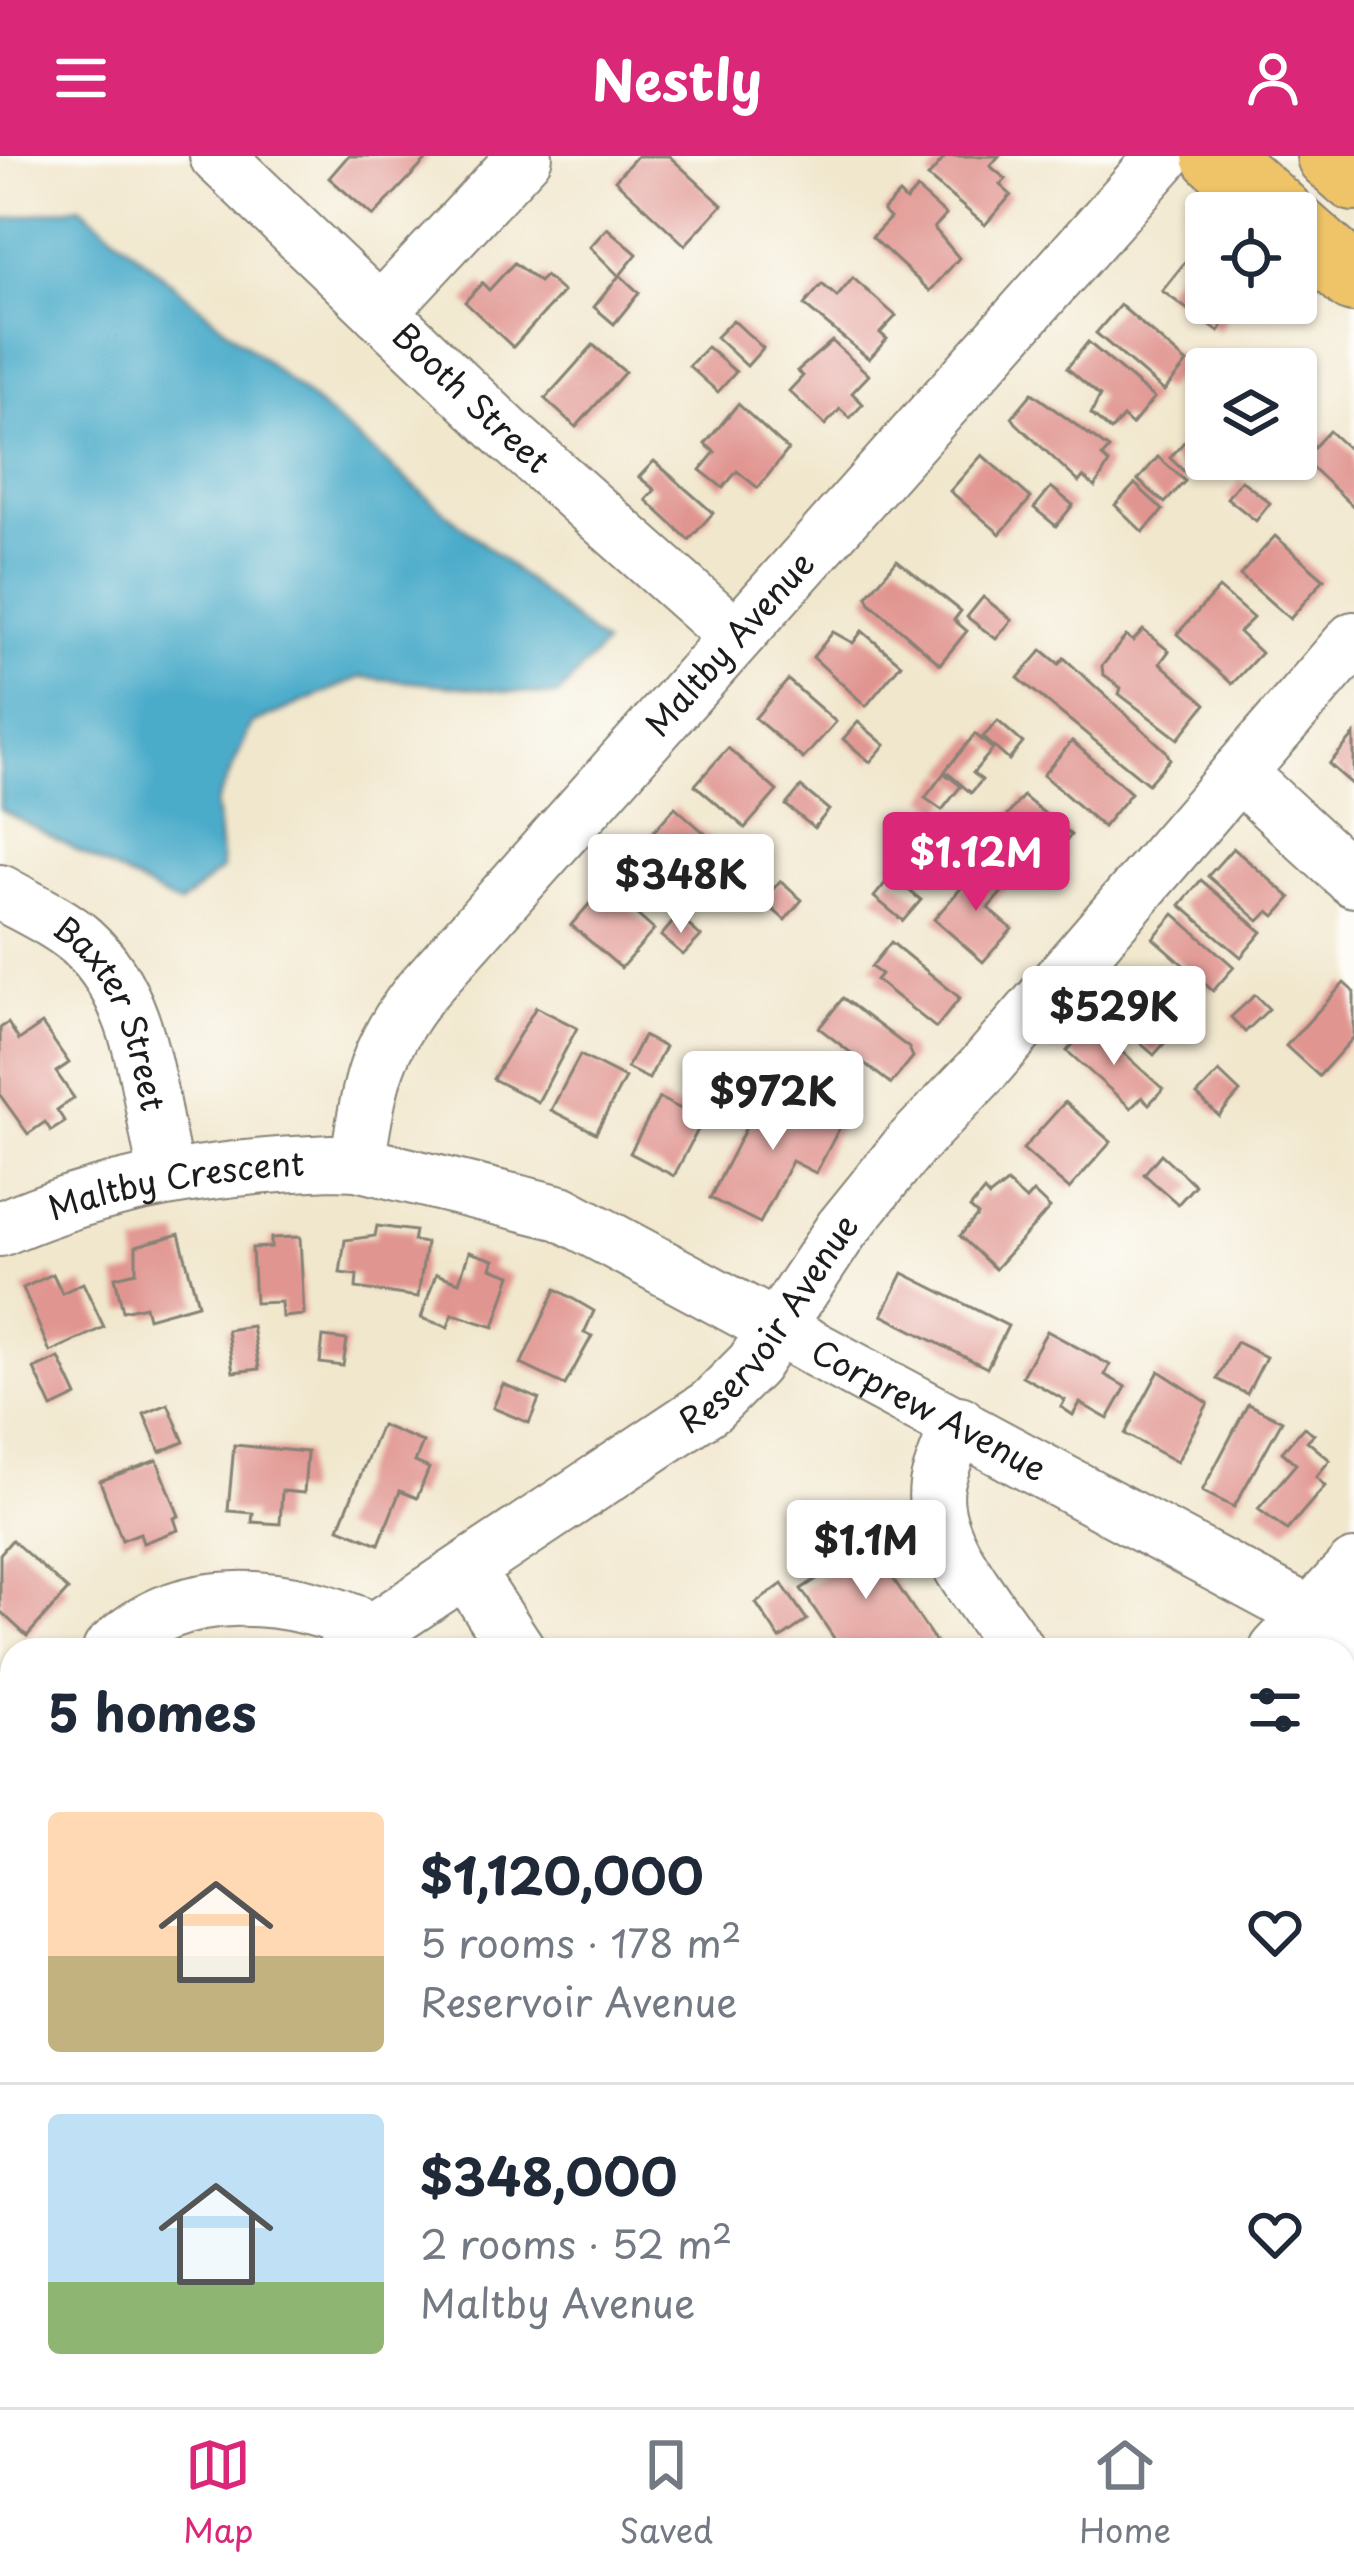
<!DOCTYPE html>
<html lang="en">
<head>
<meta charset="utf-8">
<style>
	:root { --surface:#fff; --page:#f6f6f7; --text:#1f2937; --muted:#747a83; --line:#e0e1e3; --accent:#db2777 }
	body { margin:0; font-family:"Playpen Sans",sans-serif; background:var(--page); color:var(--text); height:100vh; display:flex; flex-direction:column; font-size:45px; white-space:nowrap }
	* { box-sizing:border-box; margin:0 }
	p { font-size:39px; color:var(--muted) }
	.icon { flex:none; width:66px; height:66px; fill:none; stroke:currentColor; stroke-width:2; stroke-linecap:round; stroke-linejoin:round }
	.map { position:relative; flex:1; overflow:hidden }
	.side { position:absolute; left:0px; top:1482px; width:1356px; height:771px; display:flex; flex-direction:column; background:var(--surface); border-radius:36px 36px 0 0; box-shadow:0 3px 9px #0004 }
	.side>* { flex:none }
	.controls { position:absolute; left:1185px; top:36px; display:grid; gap:24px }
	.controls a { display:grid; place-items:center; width:132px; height:132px; border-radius:12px; background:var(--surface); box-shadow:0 3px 9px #0004; font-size:60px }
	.price { position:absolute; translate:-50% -102px; padding:0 27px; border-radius:12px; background:#fff; color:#222; font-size:39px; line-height:78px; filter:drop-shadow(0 3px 6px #0008) }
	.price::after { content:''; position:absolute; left:50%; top:72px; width:36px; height:27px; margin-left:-18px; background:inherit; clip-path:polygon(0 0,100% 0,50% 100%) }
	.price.selected { background:var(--accent); color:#fff }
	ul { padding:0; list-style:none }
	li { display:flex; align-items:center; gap:36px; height:300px; padding:0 48px }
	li+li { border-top:3px solid var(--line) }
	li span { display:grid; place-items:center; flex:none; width:336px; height:240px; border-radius:12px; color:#555 }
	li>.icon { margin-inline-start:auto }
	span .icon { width:144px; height:144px; fill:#fffc; stroke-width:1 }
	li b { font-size:51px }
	h2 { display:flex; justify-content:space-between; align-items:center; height:144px; padding:0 48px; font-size:51px }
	header { display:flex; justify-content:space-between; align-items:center; height:156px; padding:0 48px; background:var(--accent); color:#fff; font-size:54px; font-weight:700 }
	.dock { display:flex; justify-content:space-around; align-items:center; height:168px; border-top:3px solid var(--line); background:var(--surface); font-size:33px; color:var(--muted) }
	.dock a { display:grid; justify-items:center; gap:6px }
	.dock .selected { color:var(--accent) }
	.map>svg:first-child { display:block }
</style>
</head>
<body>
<header><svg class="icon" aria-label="menu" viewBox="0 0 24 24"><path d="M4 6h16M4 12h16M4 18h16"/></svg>Nestly<svg class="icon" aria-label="person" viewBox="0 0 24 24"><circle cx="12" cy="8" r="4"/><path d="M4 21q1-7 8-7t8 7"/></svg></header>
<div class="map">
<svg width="1354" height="2251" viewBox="0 0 1354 2251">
	<rect width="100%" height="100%" fill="#fdfcf7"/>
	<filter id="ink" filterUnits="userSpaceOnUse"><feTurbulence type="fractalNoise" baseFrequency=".00833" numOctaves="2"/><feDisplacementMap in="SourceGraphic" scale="24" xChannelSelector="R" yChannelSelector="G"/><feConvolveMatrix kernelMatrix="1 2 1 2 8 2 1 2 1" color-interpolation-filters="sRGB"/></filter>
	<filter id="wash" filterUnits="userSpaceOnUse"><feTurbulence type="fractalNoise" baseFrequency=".004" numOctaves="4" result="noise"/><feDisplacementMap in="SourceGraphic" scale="48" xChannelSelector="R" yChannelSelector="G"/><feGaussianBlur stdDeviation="2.7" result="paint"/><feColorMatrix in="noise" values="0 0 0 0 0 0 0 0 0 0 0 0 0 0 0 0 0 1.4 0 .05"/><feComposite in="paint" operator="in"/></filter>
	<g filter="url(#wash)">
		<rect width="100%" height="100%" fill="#f1e7cd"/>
		<!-- water -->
		<path fill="#4bacca" stroke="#346473" stroke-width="3" d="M80 50 604 489 557 540 361 521 252 568 216 648 222 713 179 749 0 653V64Z"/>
		<g id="blocks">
			<!-- building -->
			<g fill="#e19591">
				<path d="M348 0H430L373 60 329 22Z"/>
				<path d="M637 0H669L722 49 685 89 615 24Z"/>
				<path d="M946 0H999L990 10 1006 23 1000 29 1011 39 985 69 928 21Z"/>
				<path d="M917 33 946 59 934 72 959 102 930 135 872 81 890 62 883 55 899 38 906 45Z"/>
				<path d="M607 72 637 98 620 119 639 137 614 168 594 151 619 120 590 91Z"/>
				<path d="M1206 80V147H1234L1219 176 1162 135Z"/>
				<path d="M514 107 539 126 545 120 563 136 513 191 465 146 482 127 489 134Z"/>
				<path d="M853 122 896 160 880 177 887 183 869 203 804 149 822 128 837 141Z"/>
				<path d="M1120 149 1187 207 1164 235 1096 177Z"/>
				<path d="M733 164 763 192 747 210 716 181Z"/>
				<path d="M832 185 869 219 852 237 863 248 850 262 840 253 825 269 789 235 803 220 797 215Z"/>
				<path d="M1088 186 1154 242 1132 269 1123 261 1111 275 1091 258 1100 240 1067 212Z"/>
				<path d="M593 189 625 216 576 271 545 243Z"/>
				<path d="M707 191 736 216 718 236 689 210Z"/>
				<path d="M1032 237 1109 293 1102 301 1109 307 1095 331 1083 321 1079 326 1016 267 1012 261Z"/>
				<path d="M738 248 788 294 758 332 737 315 723 332 700 314 715 296 705 288Z"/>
				<path d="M1329 275 1354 298V351L1303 303Z"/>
				<path d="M1191 278 1206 291V301L1189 320 1170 302Z"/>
				<path d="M982 299 1031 342 1000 378 950 335Z"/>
				<path d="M1158 301 1185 325 1165 347 1138 324Z"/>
				<path d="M654 305 713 357 689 384 646 344 655 334 639 321Z"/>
				<path d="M1241 324 1270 347 1256 365 1227 342Z"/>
				<path d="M1135 328 1163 354 1143 376 1115 349Z"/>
				<path d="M1051 331 1073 349 1056 370 1034 352Z"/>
				<path d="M1275 380 1324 423 1290 463 1240 419Z"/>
				<path d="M897 404 961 455 954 464 967 475 940 508 870 447 867 440Z"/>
				<path d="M1219 432 1253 462 1239 476 1261 497 1232 528 1177 478Z"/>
				<path d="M983 441 1012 464 996 483 967 461Z"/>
				<path d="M1143 474 1169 495 1160 507 1206 548 1178 583 1119 538 1121 532 1103 518 1102 510 1126 480 1133 485Z"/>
				<path d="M862 475 901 508 866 550 813 501 833 476 853 487Z"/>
				<path d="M1042 494 1059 508 1064 502 1166 595 1170 603 1148 628 1018 522Z"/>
				<path d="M788 524 836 566 803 603 755 562Z"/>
				<path d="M998 565 1023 587 1009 604 983 581Z"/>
				<path d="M858 566 885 589 870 606 843 583Z"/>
				<path d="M975 578 993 593 973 617 982 624 971 637 945 615Z"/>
				<path d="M1354 579V630L1329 608Z"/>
				<path d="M1072 585 1131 637 1103 671 1043 619Z"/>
				<path d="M728 592 777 635 745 672 695 629Z"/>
				<path d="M944 617 961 630 942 654 925 642Z"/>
				<path d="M801 631 829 654 814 672 786 649Z"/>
				<path d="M1023 640 1071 679 1060 693 1067 699 1052 717 1044 710 1032 724 979 681 996 661 1002 666Z"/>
				<path d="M675 651 719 690 705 707 726 725 706 748 641 690Z"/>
				<path d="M1233 692 1291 742 1275 760 1269 755 1259 765 1208 720Z"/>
				<path d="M983 707 1008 729 988 752 1012 773 983 806 934 763Z"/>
				<path d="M891 720 921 744 903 765 874 741Z"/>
				<path d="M1201 724 1262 776 1241 801 1180 749Z"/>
				<path d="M780 725 802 744 785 764 763 745Z"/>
				<path d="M605 730 654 774 621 812 571 769Z"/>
				<path d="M1174 758 1234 811 1213 835 1153 782Z"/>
				<path d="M678 760 701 780 683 799 661 780Z"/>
				<path d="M891 786 960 842 936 872 876 824 881 818 871 811Z"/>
				<path d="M1116 821 1176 874 1154 899 1094 846Z"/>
				<path d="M1344 827 1354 836V881L1319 920 1286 890Z"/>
				<path d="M1255 839 1269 853 1245 876 1231 861Z"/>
				<path d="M843 842 909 892 913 901 891 928 819 872Z"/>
				<path d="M536 851 577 872 538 946 493 923Z"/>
				<path d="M8 867 19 884 42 868 69 907 56 916 74 942 57 954 65 966 51 975 45 966 28 978 0 939V872Z"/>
				<path d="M1091 868 1163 933 1149 948 1142 941 1131 952 1067 895Z"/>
				<path d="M643 880 665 891 649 923 627 912Z"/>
				<path d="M580 899 625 922 596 977 551 954Z"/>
				<path d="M731 904 753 916 735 947 714 936Z"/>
				<path d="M1219 916 1240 936 1219 960 1197 939Z"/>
				<path d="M767 930 841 969 816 1017 792 1005 760 1067 710 1042Z"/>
				<path d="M659 942 703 964 674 1020 630 997Z"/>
				<path d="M1065 946 1111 986 1069 1033 1023 993Z"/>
				<path d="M1161 998 1195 1029 1178 1048 1144 1018Z"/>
				<path d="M1007 1027 1026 1044 1033 1036 1050 1052 995 1113 960 1080 978 1059 970 1052 984 1035 989 1041Z"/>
				<path d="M377 1070 415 1075 413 1085 426 1087 418 1141 356 1132 357 1119 340 1117 345 1084 375 1080Z"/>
				<path d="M179 1078 198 1148 148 1162 145 1150 123 1155 115 1121 136 1116V1090Z"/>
				<path d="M300 1081 304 1159 282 1161 281 1146 255 1147 252 1092 271 1091V1082Z"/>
				<path d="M469 1096 494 1104 491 1112 511 1119 494 1171 452 1158 448 1171 421 1162 436 1118 459 1126Z"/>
				<path d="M903 1117 1008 1170 987 1212 882 1159Z"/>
				<path d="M53 1118 62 1137 83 1127 104 1171 50 1196 23 1132Z"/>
				<path d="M556 1133 594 1155 584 1177 592 1180 565 1229 521 1208Z"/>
				<path d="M252 1170 259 1213 233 1216 227 1174Z"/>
				<path d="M1047 1175 1110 1209 1105 1219 1126 1231 1108 1263 1080 1247 1073 1259 1061 1251 1065 1244 1022 1220Z"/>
				<path d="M323 1181 347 1184 343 1210 320 1207Z"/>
				<path d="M1236 1186 1266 1201 1247 1238 1217 1223Z"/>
				<path d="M59 1202 77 1240 52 1252 34 1213Z"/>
				<path d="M1159 1215 1208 1247 1177 1306 1125 1278Z"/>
				<path d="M503 1228 539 1243 529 1267 493 1252Z"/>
				<path d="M168 1248 184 1286 160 1296 144 1258Z"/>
				<path d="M1248 1248 1282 1265 1234 1351 1202 1335Z"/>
				<path d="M381 1269 423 1286 415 1306 429 1312 417 1342 400 1335 379 1388 339 1372Z"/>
				<path d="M1304 1271 1314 1278 1307 1285 1330 1304 1316 1321 1325 1330 1287 1374 1258 1353 1296 1308 1282 1296Z"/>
				<path d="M234 1289 307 1296 304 1337 282 1335 280 1368 252 1366 253 1357 228 1355Z"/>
				<path d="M157 1304 179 1360 174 1362 178 1374 143 1387 140 1377 122 1384 100 1325Z"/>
				<path d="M857 1369 941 1494H842L801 1433 841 1407 828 1388Z"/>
				<path d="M12 1384 68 1434 27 1480 0 1455V1398Z"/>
				<path d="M782 1428 807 1464 780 1483 756 1447Z"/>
				<path d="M12 1796V1869L7 1872 0 1862V1803Z"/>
				<path d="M0 1901 12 1918V1940L2 1947Z"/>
				<path d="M331 2241H382L389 2251H322Z"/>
			</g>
		</g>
	</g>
	<g filter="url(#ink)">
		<use href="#blocks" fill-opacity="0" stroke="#868274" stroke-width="3"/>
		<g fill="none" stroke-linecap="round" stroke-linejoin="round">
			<!-- minor casing -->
			<g stroke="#868274" stroke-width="58">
				<g id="minor">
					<path id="s1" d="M217 0 509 279 734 479"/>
					<path d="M380 156 525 0"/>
					<path d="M1238 617 1354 724"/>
					<path id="s2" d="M0 736C26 751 58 765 81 785 147 845 146 939 167 1020"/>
					<path id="s3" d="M357 1007C370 931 372 898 420 836L1164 0"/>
					<path id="s4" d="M0 1073C107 1026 214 1011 331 1006L357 1007 561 1057 1354 1482"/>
					<path d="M959 1267C952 1287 941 1309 937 1329 928 1385 990 1450 1017 1494"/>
					<path d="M466 1415 518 1494"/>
					<path d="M110 1494C181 1423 290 1435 374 1475"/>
					<path id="s5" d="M345 1494 711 1250 753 1208 842 1073 910 989 984 912 1354 483"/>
					<path d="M1277 1494 1354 1411"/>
					<path d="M0 1720 12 1712"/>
					<path d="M0 2048 12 2041"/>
					<path d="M1011 2241 1017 2251"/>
					<path d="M166 2251 181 2241"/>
				</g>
			</g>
			<!-- major casing -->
			<g stroke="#868274" stroke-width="70">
				<g id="major">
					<path d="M1216 0 1280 57"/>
					<path d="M1330 0 1354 22"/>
					<path d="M1296 72 1354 123"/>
					<path d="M1344 2141 1354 2135"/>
					<path d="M1344 2198 1354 2192"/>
					<path d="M1177 2251 1192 2241"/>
					<path d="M1264 2251 1279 2241"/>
				</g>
			</g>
			<!-- minor -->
			<use href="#minor" stroke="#fff" stroke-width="54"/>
			<!-- major -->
			<use href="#major" stroke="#efc469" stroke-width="66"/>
		</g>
	</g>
	<g text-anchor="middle" stroke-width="10" stroke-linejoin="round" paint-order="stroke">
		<!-- street labels -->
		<g font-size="33" fill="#1c1c1c" stroke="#fdfcf7">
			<text dy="12" stroke="none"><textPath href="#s1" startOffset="351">Booth Street</textPath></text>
			<text dy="12" stroke="none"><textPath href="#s3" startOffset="651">Maltby Avenue</textPath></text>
			<text dy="12" stroke="none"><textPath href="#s2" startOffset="174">Baxter Street</textPath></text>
			<text dy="12" stroke="none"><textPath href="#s4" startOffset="183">Maltby Crescent</textPath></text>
			<text dy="12" stroke="none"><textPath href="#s5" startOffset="540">Reservoir Avenue</textPath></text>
			<text dy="12" stroke="none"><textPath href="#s4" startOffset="993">Corprew Avenue</textPath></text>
		</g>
	</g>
</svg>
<div class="controls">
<a><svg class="icon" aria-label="locate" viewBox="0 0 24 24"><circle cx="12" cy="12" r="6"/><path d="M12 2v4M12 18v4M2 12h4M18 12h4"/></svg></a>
<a><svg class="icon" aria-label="layers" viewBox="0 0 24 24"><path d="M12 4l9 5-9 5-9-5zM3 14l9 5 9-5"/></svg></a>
</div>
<b class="price selected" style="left:976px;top:758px">$1.12M</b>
<b class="price" style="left:681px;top:780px">$348K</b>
<b class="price" style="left:1114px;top:912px">$529K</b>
<b class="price" style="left:773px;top:997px">$972K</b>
<b class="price" style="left:866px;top:1446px">$1.1M</b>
<section class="side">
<h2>5 homes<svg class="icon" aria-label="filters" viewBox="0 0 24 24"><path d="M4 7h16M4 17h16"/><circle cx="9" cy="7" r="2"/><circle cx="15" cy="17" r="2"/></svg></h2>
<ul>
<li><span style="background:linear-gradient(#ffd9b3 60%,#c2b280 0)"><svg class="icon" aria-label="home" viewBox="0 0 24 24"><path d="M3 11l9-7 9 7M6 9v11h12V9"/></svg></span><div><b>$1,120,000</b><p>5 rooms · 178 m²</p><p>Reservoir Avenue</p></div><svg class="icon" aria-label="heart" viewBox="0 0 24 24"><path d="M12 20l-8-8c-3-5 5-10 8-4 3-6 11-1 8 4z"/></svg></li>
<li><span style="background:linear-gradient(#bfe0f5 70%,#8fb573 0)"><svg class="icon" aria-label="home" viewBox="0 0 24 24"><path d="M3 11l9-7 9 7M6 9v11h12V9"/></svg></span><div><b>$348,000</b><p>2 rooms · 52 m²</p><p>Maltby Avenue</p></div><svg class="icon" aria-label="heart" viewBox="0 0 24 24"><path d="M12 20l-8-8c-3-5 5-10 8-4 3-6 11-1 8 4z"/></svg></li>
</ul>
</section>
</div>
<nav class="dock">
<a class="selected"><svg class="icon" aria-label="map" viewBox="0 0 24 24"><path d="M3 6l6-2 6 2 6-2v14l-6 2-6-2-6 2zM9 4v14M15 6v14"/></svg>Map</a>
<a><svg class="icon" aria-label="saved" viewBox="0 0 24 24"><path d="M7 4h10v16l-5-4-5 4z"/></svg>Saved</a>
<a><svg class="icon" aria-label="home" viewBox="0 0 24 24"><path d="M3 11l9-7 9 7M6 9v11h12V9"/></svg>Home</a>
</nav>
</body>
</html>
